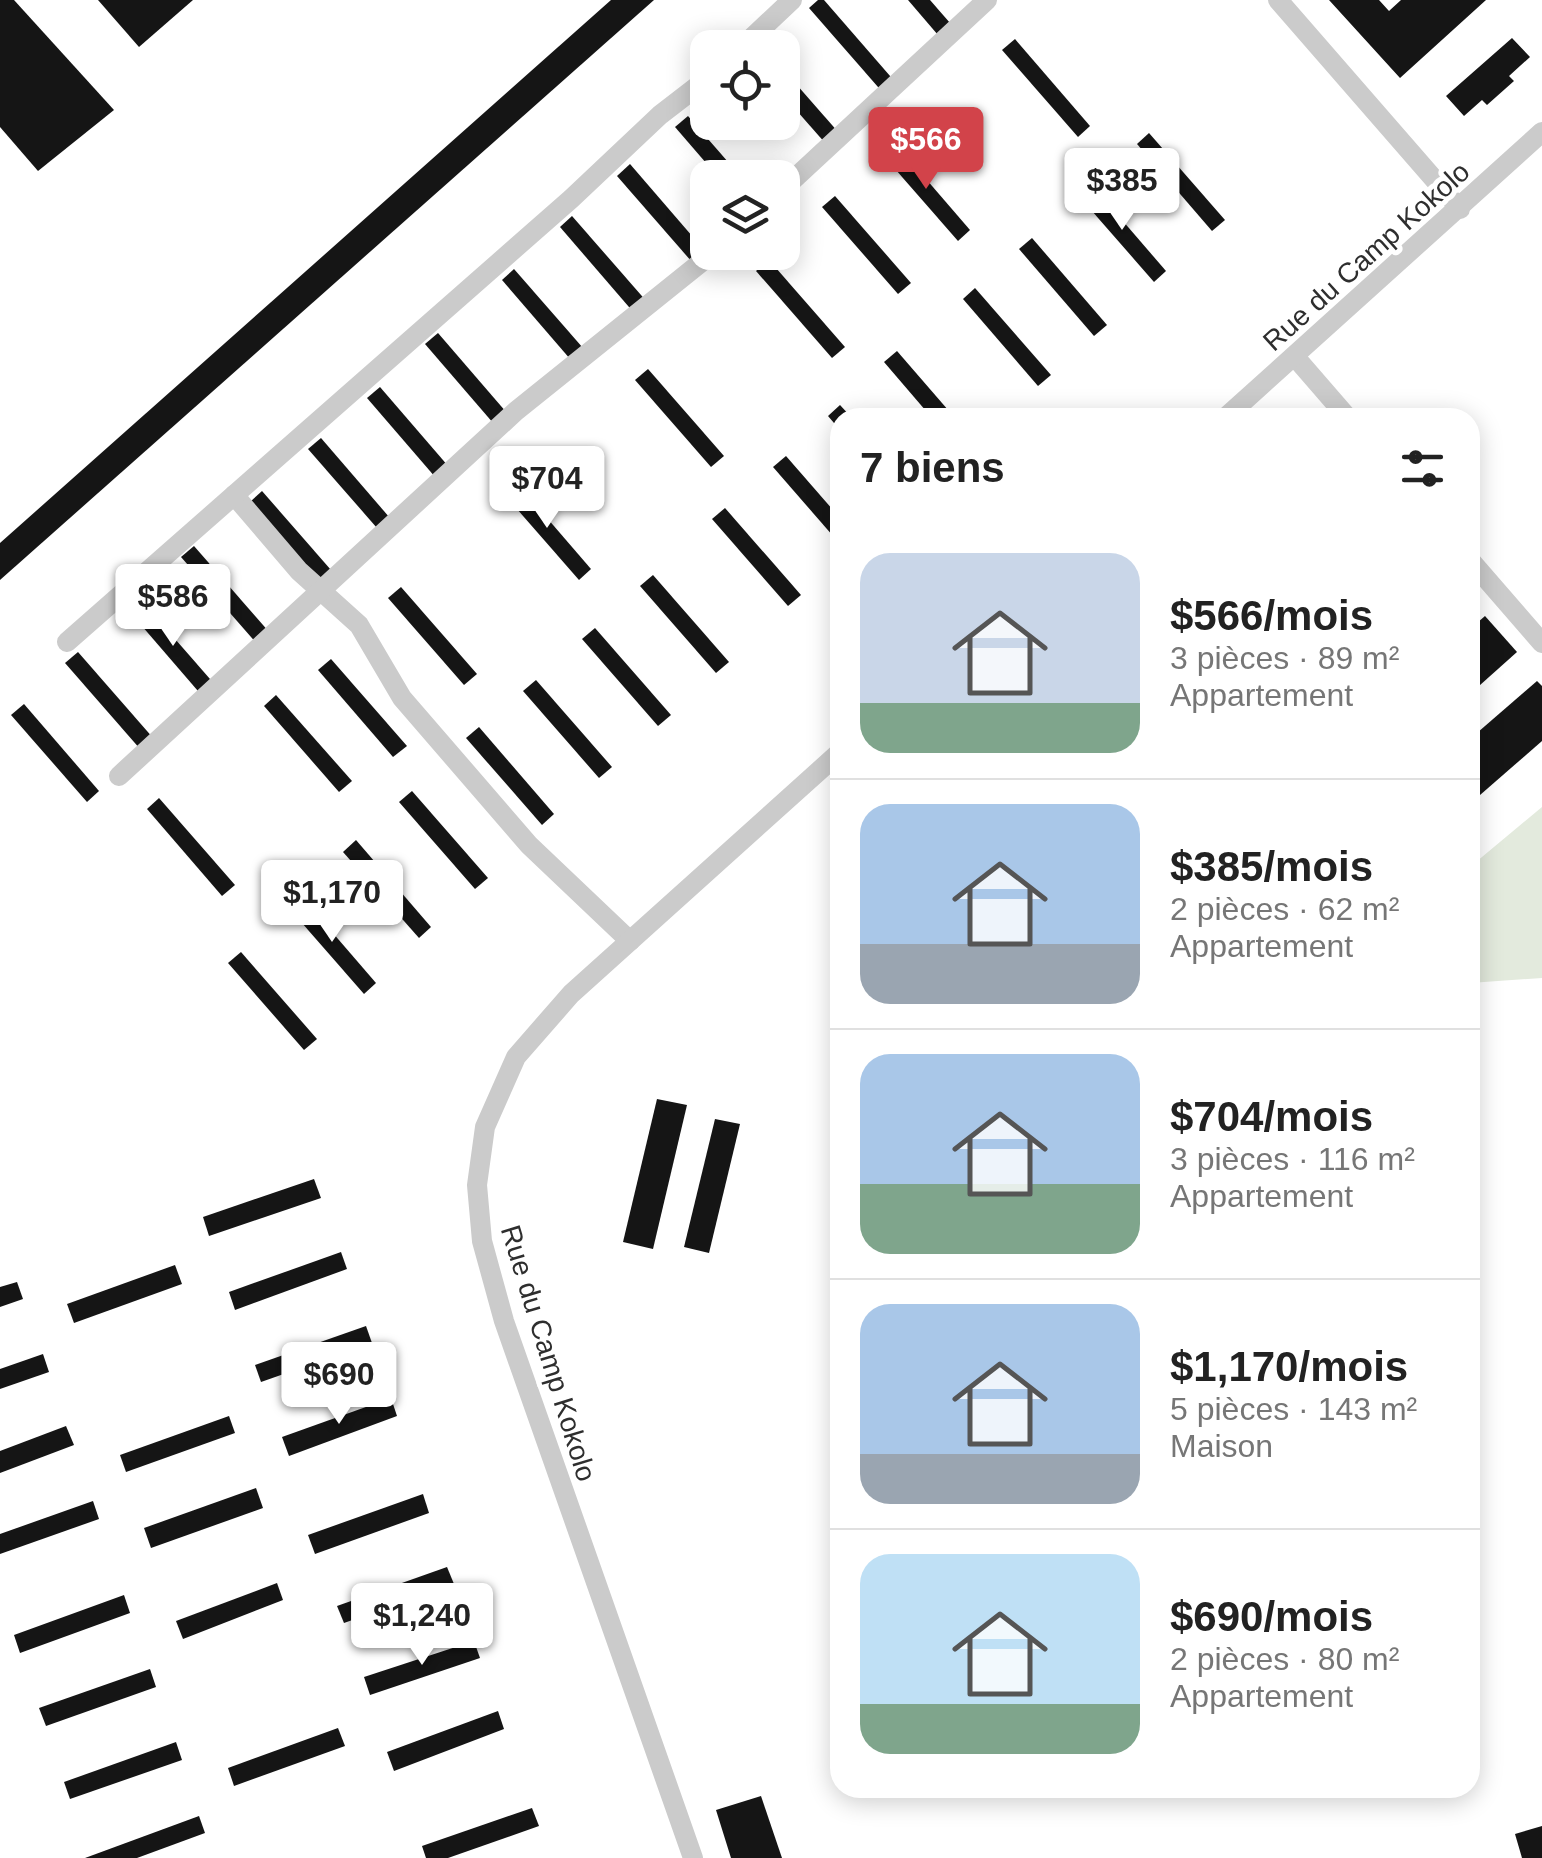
<!DOCTYPE html>
<html lang="fr">
<head>
<meta charset="utf-8">
<style>
	:root { --surface:#fff; --page:#f2f2f2; --text:#222; --muted:#767676; --line:#e0e0e0; --accent:#d2434a }
	body { margin:0; font-family:Helvetica,sans-serif; background:var(--page); color:var(--text); height:100vh; display:flex; flex-direction:column; font-size:38px; white-space:nowrap }
	* { box-sizing:border-box; margin:0 }
	p { font-size:32px; color:var(--muted) }
	.icon { flex:none; width:55px; height:55px; fill:none; stroke:currentColor; stroke-width:2; stroke-linecap:round; stroke-linejoin:round }
	.map { position:relative; flex:1; overflow:hidden }
	.side { position:absolute; left:830px; top:408px; width:650px; height:1390px; display:flex; flex-direction:column; background:var(--surface); border-radius:30px; box-shadow:0 5px 25px #0003 }
	.side>* { flex:none }
	.buttons { position:absolute; left:690px; top:30px; display:grid; gap:20px }
	.buttons a { display:grid; place-items:center; width:110px; height:110px; border-radius:20px; background:var(--surface); box-shadow:0 5px 25px #0003; font-size:50px }
	.price { position:absolute; translate:-50% -85px; padding:0 22px; border-radius:10px; background:#fff; color:#222; font-size:32px; line-height:65px; filter:drop-shadow(0 2px 5px #0008) }
	.price::after { content:''; position:absolute; left:50%; top:60px; width:30px; height:22px; margin-left:-15px; background:inherit; clip-path:polygon(0 0,100% 0,50% 100%) }
	.price.selected { background:var(--accent); color:#fff }
	ul { padding:0; list-style:none }
	li { display:flex; align-items:center; gap:30px; height:250px; padding:0 30px }
	li+li { border-top:2px solid var(--line) }
	li span { display:grid; place-items:center; flex:none; width:280px; height:200px; border-radius:30px; color:#555 }
	li>.icon { margin-inline-start:auto }
	span .icon { width:120px; height:120px; fill:#fffc; stroke-width:1 }
	li b { font-size:42px }
	h2 { display:flex; justify-content:space-between; align-items:center; height:120px; padding:0 30px; font-size:42px }
	.map>svg:first-child { display:block }
</style>
</head>
<body>
<div class="map">
<svg width="1542" height="1858" viewBox="0 0 1542 1858">
	<rect width="100%" height="100%" fill="#fff"/>
	<!-- green -->
	<path fill="#e3eadd" d="M1542 807V978L1470 983V867Z"/>
	<!-- building -->
	<g fill="#151515">
		<path d="M0 0H14L114 110 38 171 0 127Z"/>
		<path d="M98 0H193L139 47Z"/>
		<path d="M611 0H654L0 580V543Z"/>
		<path d="M818 0H824L897 84 885 95 809 8Z"/>
		<path d="M908 0H930L957 31 944 42Z"/>
		<path d="M1329 0H1379L1389 11 1401 0H1486L1400 78Z"/>
		<path d="M1512 38 1530 57 1509 76 1514 81 1487 105 1482 100 1464 116 1446 96Z"/>
		<path d="M1015 39 1090 126 1078 137 1002 50Z"/>
		<path d="M782 68 839 133 826 144 782 94Z"/>
		<path d="M688 116 742 178H719L675 127Z"/>
		<path d="M1149 133 1225 220 1212 231 1137 144Z"/>
		<path d="M895 143 970 230 958 241 882 154Z"/>
		<path d="M630 164 705 251 692 262 617 176Z"/>
		<path d="M1091 184 1166 271 1154 282 1078 195Z"/>
		<path d="M835 196 911 283 898 294 822 207Z"/>
		<path d="M572 216 648 303 635 314 560 227Z"/>
		<path d="M1032 238 1107 325 1094 336 1019 249Z"/>
		<path d="M769 260 845 347 832 358 756 271Z"/>
		<path d="M514 269 590 356 577 367 502 280Z"/>
		<path d="M975 288 1051 375 1038 386 963 299Z"/>
		<path d="M438 333 513 420 500 431 425 344Z"/>
		<path d="M897 351 955 418H932L884 362Z"/>
		<path d="M648 369 724 456 711 467 635 380Z"/>
		<path d="M380 387 455 474 442 485 367 398Z"/>
		<path d="M840 405 852 418H840V430L828 416Z"/>
		<path d="M321 438 396 525 384 536 308 449Z"/>
		<path d="M786 456 840 518V544L773 467Z"/>
		<path d="M516 482 591 569 579 580 503 493Z"/>
		<path d="M262 491 338 578 325 589 250 502Z"/>
		<path d="M725 508 801 595 788 606 712 519Z"/>
		<path d="M194 546 270 633 257 644 181 557Z"/>
		<path d="M653 575 729 662 716 673 640 586Z"/>
		<path d="M401 587 477 674 464 685 388 598Z"/>
		<path d="M141 600 217 687 204 698 129 611Z"/>
		<path d="M1485 616 1517 652 1470 694V629Z"/>
		<path d="M595 628 671 715 658 726 582 639Z"/>
		<path d="M78 652 154 739 141 750 65 663Z"/>
		<path d="M331 659 407 746 393 757 318 670Z"/>
		<path d="M536 680 612 767 599 778 523 691Z"/>
		<path d="M1537 681 1542 686V741L1472 802 1470 739Z"/>
		<path d="M276 695 352 781 339 792 264 706Z"/>
		<path d="M24 704 99 791 87 802 11 715Z"/>
		<path d="M479 727 554 814 542 825 466 738Z"/>
		<path d="M412 791 488 878 475 889 399 802Z"/>
		<path d="M159 798 235 885 222 896 147 809Z"/>
		<path d="M356 840 431 927 419 938 343 852Z"/>
		<path d="M301 896 376 983 364 994 288 907Z"/>
		<path d="M241 952 317 1039 304 1050 228 963Z"/>
		<path d="M657 1099 687 1105 653 1249 623 1242Z"/>
		<path d="M715 1119 740 1124 709 1253 684 1247Z"/>
		<path d="M314 1179 321 1198 209 1236 203 1217Z"/>
		<path d="M341 1252 347 1269 235 1310 229 1292Z"/>
		<path d="M175 1265 182 1284 74 1323 67 1304Z"/>
		<path d="M17 1282 23 1299 0 1307V1287Z"/>
		<path d="M366 1326 372 1343 261 1382 255 1365Z"/>
		<path d="M43 1354 49 1372 0 1389V1369Z"/>
		<path d="M391 1398 397 1416 289 1456 282 1437Z"/>
		<path d="M229 1416 235 1433 126 1472 120 1455Z"/>
		<path d="M66 1426 74 1445 0 1473V1451Z"/>
		<path d="M256 1488 263 1508 151 1548 144 1528Z"/>
		<path d="M423 1494 429 1513 315 1554 308 1535Z"/>
		<path d="M93 1501 99 1519 0 1554V1534Z"/>
		<path d="M447 1567 454 1584 344 1623 337 1606Z"/>
		<path d="M277 1583 283 1600 183 1639 176 1621Z"/>
		<path d="M124 1595 130 1613 20 1653 14 1635Z"/>
		<path d="M474 1641 480 1658 370 1695 364 1677Z"/>
		<path d="M150 1669 156 1687 46 1726 39 1708Z"/>
		<path d="M498 1711 504 1729 394 1771 387 1752Z"/>
		<path d="M338 1728 345 1746 234 1786 228 1768Z"/>
		<path d="M176 1742 182 1760 70 1799 64 1782Z"/>
		<path d="M761 1796 782 1858H731L716 1810Z"/>
		<path d="M532 1808 539 1826 448 1858H426L422 1846Z"/>
		<path d="M199 1816 205 1833 137 1858H85Z"/>
		<path d="M1542 1826V1858H1522L1515 1834Z"/>
	</g>
	<g fill="none" stroke-linecap="round" stroke-linejoin="round">
		<!-- minor -->
		<g stroke="#cbcbcb" stroke-width="20">
			<path d="M1278 0 1460 209"/>
			<path d="M741 48 792 0"/>
			<path d="M782 190 987 0"/>
			<path d="M1296 358 1348 418"/>
			<path d="M1225 418 1542 132"/>
			<path d="M234 495 299 571 359 625 402 698 529 845 630 941"/>
			<path d="M1470 560 1542 643"/>
			<path d="M67 642 571 199 660 115 708 78"/>
			<path d="M119 776 516 411 714 252"/>
			<path d="M693 1858 504 1321 482 1241 477 1185 485 1127 516 1057 571 994 840 752"/>
		</g>
	</g>
	<g text-anchor="middle" stroke-width="10" stroke-linejoin="round" paint-order="stroke">
		<!-- street labels -->
		<g font-size="28" fill="#2e2e2e" stroke="#fff">
			<text transform="translate(1366 256) rotate(-42)" y="10">Rue du Camp Kokolo</text>
			<text transform="translate(549 1353) rotate(73)" y="10">Rue du Camp Kokolo</text>
		</g>
	</g>
</svg>
<div class="buttons">
<a><svg class="icon" aria-label="locate" viewBox="0 0 24 24"><circle cx="12" cy="12" r="6"/><path d="M12 2v4M12 18v4M2 12h4M18 12h4"/></svg></a>
<a><svg class="icon" aria-label="layers" viewBox="0 0 24 24"><path d="M12 4l9 5-9 5-9-5zM3 14l9 5 9-5"/></svg></a>
</div>
<b class="price selected" style="left:926px;top:192px">$566</b>
<b class="price" style="left:1122px;top:233px">$385</b>
<b class="price" style="left:547px;top:531px">$704</b>
<b class="price" style="left:173px;top:649px">$586</b>
<b class="price" style="left:332px;top:945px">$1,170</b>
<b class="price" style="left:339px;top:1427px">$690</b>
<b class="price" style="left:422px;top:1668px">$1,240</b>
<section class="side">
<h2>7 biens<svg class="icon" aria-label="filters" viewBox="0 0 24 24"><path d="M4 7h16M4 17h16"/><circle cx="9" cy="7" r="2"/><circle cx="15" cy="17" r="2"/></svg></h2>
<ul>
<li><span style="background:linear-gradient(#c9d6e8 75%,#7fa58c 0)"><svg class="icon" aria-label="home" viewBox="0 0 24 24"><path d="M3 11l9-7 9 7M6 9v11h12V9"/></svg></span><div><b>$566/mois</b><p>3 pièces · 89 m²</p><p>Appartement</p></div></li>
<li><span style="background:linear-gradient(#a9c7e8 70%,#9aa5b1 0)"><svg class="icon" aria-label="home" viewBox="0 0 24 24"><path d="M3 11l9-7 9 7M6 9v11h12V9"/></svg></span><div><b>$385/mois</b><p>2 pièces · 62 m²</p><p>Appartement</p></div></li>
<li><span style="background:linear-gradient(#a9c7e8 65%,#7fa58c 0)"><svg class="icon" aria-label="home" viewBox="0 0 24 24"><path d="M3 11l9-7 9 7M6 9v11h12V9"/></svg></span><div><b>$704/mois</b><p>3 pièces · 116 m²</p><p>Appartement</p></div></li>
<li><span style="background:linear-gradient(#a9c7e8 75%,#9aa5b1 0)"><svg class="icon" aria-label="home" viewBox="0 0 24 24"><path d="M3 11l9-7 9 7M6 9v11h12V9"/></svg></span><div><b>$1,170/mois</b><p>5 pièces · 143 m²</p><p>Maison</p></div></li>
<li><span style="background:linear-gradient(#bfe0f5 75%,#7fa58c 0)"><svg class="icon" aria-label="home" viewBox="0 0 24 24"><path d="M3 11l9-7 9 7M6 9v11h12V9"/></svg></span><div><b>$690/mois</b><p>2 pièces · 80 m²</p><p>Appartement</p></div></li>
</ul>
</section>
</div>
</body>
</html>
